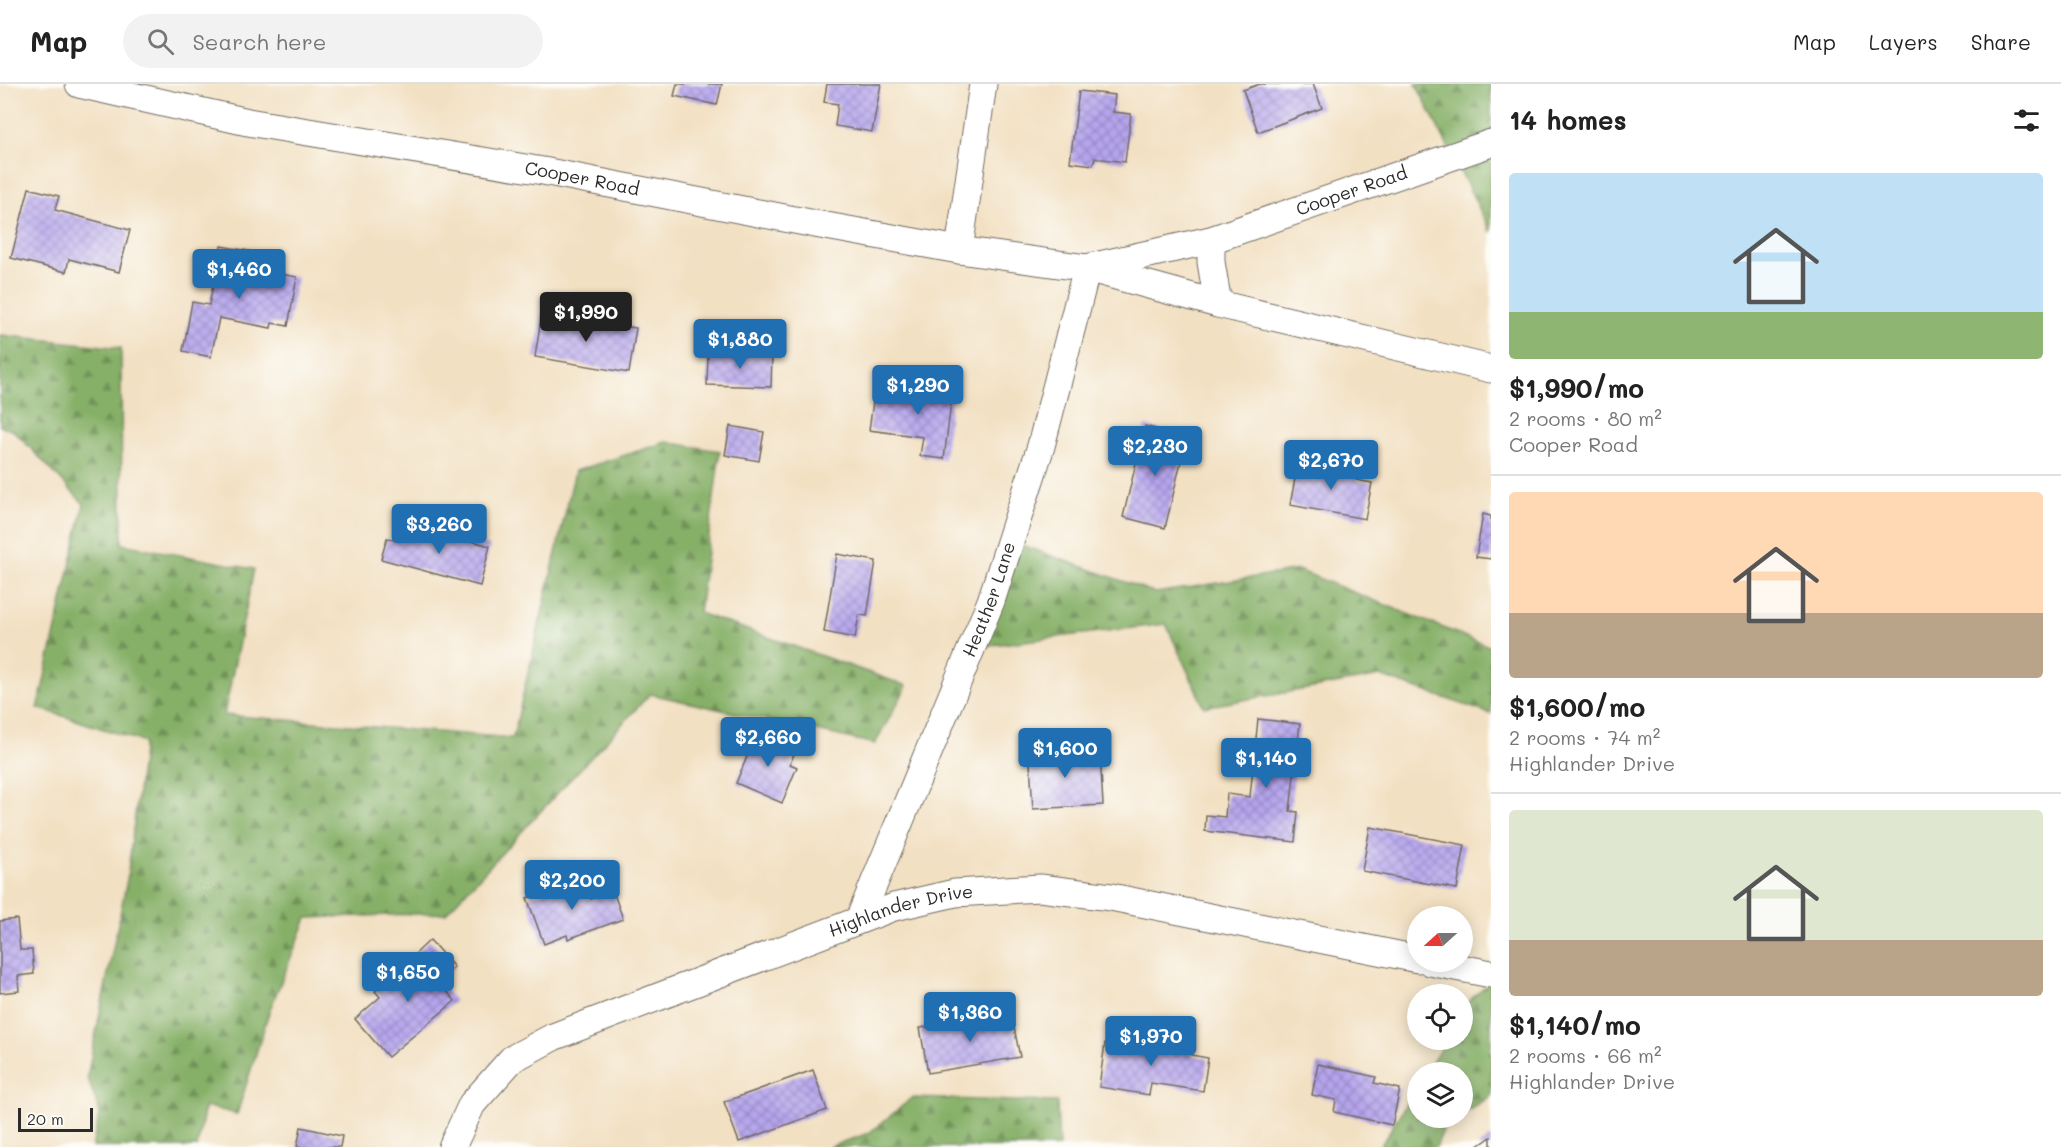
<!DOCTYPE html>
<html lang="en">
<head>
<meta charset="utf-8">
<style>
	:root { --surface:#fff; --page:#f2f2f2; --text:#222; --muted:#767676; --line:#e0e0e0; --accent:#1f6fb2 }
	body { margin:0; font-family:Mali,sans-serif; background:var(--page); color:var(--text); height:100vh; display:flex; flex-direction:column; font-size:22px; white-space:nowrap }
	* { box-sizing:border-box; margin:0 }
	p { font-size:20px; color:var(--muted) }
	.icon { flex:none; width:33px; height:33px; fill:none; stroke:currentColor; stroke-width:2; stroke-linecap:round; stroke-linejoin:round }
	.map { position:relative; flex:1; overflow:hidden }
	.sheet { display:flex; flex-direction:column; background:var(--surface); width:570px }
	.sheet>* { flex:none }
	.needle { width:39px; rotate:249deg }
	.tools { position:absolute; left:1407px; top:822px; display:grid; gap:12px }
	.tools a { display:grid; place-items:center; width:66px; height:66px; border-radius:50%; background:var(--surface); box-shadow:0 3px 15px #0003; font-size:30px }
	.scale { position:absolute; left:18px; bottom:15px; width:75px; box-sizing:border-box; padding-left:6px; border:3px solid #2b2b2b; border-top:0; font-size:16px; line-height:21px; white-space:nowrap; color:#2b2b2b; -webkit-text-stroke:4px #fdfcf7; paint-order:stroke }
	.price { position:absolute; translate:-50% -51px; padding:0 14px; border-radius:6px; background:var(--accent); color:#fff; font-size:20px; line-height:39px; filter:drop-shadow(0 2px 3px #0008) }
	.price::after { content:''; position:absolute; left:50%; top:36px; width:18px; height:14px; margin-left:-9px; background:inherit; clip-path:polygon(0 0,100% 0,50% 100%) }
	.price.selected { background:#222; color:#fff }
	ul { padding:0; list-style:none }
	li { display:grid; align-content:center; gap:12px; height:318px; padding:0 18px }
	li+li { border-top:2px solid var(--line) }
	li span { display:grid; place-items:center; height:186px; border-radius:6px; color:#555 }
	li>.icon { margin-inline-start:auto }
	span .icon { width:108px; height:108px; fill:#fffc; stroke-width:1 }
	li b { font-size:26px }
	h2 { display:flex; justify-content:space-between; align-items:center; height:72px; padding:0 18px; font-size:26px }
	header { display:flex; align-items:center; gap:36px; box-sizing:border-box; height:84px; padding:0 30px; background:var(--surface); border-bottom:2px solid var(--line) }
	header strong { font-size:28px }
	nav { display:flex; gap:33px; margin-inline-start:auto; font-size:21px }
	.search { width:420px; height:54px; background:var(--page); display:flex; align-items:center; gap:15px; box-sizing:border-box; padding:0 21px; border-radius:33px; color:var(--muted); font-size:22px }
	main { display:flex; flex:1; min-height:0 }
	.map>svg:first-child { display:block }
</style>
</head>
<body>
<header>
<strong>Map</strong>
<div class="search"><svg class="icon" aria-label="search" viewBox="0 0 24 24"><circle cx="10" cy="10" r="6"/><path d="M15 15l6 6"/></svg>Search here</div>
<nav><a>Map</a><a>Layers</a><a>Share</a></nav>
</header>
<main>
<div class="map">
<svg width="1491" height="1063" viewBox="0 0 1491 1063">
	<defs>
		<pattern id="forest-firs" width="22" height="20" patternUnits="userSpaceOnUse" patternTransform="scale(1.5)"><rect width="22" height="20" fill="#86b068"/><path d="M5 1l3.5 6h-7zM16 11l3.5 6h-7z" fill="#6e8f56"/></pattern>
		<pattern id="building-cross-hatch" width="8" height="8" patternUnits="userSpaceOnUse" patternTransform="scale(1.5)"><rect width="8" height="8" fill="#b6a5ee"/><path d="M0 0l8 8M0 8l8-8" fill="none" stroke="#9487c1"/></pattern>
	</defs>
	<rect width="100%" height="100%" fill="#fdfcf7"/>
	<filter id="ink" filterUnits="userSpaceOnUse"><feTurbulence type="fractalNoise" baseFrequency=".0167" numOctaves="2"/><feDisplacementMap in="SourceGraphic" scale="12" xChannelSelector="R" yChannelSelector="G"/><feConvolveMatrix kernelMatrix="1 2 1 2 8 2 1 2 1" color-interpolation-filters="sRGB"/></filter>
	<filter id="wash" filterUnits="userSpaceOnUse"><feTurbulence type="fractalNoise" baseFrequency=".008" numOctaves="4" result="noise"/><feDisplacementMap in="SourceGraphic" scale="24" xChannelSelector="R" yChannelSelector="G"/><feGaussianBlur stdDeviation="1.35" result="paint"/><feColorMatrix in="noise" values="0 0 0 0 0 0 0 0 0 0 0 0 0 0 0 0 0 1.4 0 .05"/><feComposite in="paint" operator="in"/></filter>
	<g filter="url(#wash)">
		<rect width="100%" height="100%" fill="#f2e0c2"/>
		<!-- forest -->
		<g fill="url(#forest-firs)" stroke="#586e4a" stroke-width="1.5">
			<path d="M1416 0H1491V148Z"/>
			<path d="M0 251 121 264 122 460 254 485 224 631 513 654 575 387 666 358 720 367 699 529 907 602 875 660 650 610 446 829 307 834 270 925 237 1030 205 1022 197 1063H92L100 1028 87 993 127 796 144 658 38 624 84 420 14 347 0 342Z"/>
			<path d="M1013 458 1156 509 1298 486 1491 563V630L1380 592 1204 623 1166 540 966 564Z"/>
			<path d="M1491 898V1012L1463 1030 1462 988H1426L1446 956H1462C1463 924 1464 917 1491 898Z"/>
			<path d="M1417 1002 1418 1034H1458L1445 1042 1436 1063H1380Z"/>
			<path d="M912 1014 1057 1018 1059 1063H829L869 1049Z"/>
		</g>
		<g id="blocks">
			<!-- building -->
			<g fill="url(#building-cross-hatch)">
				<path d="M677 0H722L717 21 674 12Z"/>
				<path d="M827 0H881L872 48 835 42 838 20 824 18Z"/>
				<path d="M1260 0H1313L1322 24 1258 48 1243 6Z"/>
				<path d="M1079 7 1115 11 1113 28 1131 30 1125 78 1095 74 1093 81 1070 78Z"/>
				<path d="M29 104 59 112 55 126 130 146 119 188 69 175 66 188 11 174Z"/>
				<path d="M221 162 250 167 247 184 297 193 288 242 272 239 271 244 219 234 211 273 183 267 192 218 209 221Z"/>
				<path d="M542 229 636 244 629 289 535 273Z"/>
				<path d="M708 269 772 271 771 303 707 301Z"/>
				<path d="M924 291 954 295 944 375 920 372 923 353 869 346 874 311 920 318Z"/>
				<path d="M730 342 764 348 759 377 725 371Z"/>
				<path d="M1145 342 1187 353 1165 444 1123 433Z"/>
				<path d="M1317 379 1357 387 1356 396 1372 399 1365 435 1290 421 1297 384 1316 387Z"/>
				<path d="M1483 430 1491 432V475L1476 473Z"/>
				<path d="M416 442 490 462 480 502 381 475 387 454 399 457 401 447 414 451Z"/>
				<path d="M837 470 876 477 867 532 859 531 855 554 824 548Z"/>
				<path d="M1258 635 1300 640 1290 727 1298 728 1295 758 1205 747 1206 731 1225 733 1227 710 1250 713Z"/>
				<path d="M757 649 796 665 790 680 797 683 782 719 736 699Z"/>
				<path d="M1059 662V672L1100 670 1103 721 1033 725 1029 664Z"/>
				<path d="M1370 743 1465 761 1457 805 1362 787Z"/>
				<path d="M583 793 591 815 613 807 623 835 568 855 567 851 544 860 527 814Z"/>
				<path d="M17 835 20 866H32L34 890 18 892 19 907 0 909V837Z"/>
				<path d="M430 856 454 883 438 897 455 917 388 973 355 935 380 913 375 907 394 890 407 905 426 888 413 872Z"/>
				<path d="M1011 928 1020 973 928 989 920 944Z"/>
				<path d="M1129 955 1192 964 1191 971 1208 974 1203 1007 1151 999 1149 1011 1099 1003 1105 959 1128 962Z"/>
				<path d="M1318 980 1376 993 1374 999 1400 1005 1392 1041 1334 1028 1336 1016 1312 1011Z"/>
				<path d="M813 986 827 1026 739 1058 724 1018Z"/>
				<path d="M301 1043 342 1052 340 1063H297Z"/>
				<path d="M1491 1053V1063H1477Z"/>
			</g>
		</g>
	</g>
	<g filter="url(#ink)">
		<use href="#blocks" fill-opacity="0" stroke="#716a60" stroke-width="1.5"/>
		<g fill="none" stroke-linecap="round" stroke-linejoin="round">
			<!-- minor casing -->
			<g stroke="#716a60" stroke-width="29">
				<g id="minor">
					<path id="s1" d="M79 0 248 38 543 87 815 140 959 166 1087 184 1218 220 1491 285"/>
					<path d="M1211 156V178L1218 220"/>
					<path d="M959 166 983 0"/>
					<path id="s2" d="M1091 183 1211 156 1491 59"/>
					<path id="s3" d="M859 836 991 517 1041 362 1087 184"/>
					<path d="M1430 878 1491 890"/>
					<path id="s4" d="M452 1063 472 1020 512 975 553 953 894 823 955 809 1040 804 1111 813 1418 875"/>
				</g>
			</g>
			<!-- minor -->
			<use href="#minor" stroke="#fff" stroke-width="27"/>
		</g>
	</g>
	<g text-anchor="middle" stroke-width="5" stroke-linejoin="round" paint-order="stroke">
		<!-- street labels -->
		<g font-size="18" fill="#2b2b2b" stroke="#fdfcf7">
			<text dy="6" stroke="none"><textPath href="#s1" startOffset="512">Cooper Road</textPath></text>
			<text dy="6" stroke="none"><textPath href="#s2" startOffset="272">Cooper Road</textPath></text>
			<text dy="6" stroke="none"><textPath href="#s3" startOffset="346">Heather Lane</textPath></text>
			<text dy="6" stroke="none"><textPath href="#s4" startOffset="525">Highlander Drive</textPath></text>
		</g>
	</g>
</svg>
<div class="tools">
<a><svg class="needle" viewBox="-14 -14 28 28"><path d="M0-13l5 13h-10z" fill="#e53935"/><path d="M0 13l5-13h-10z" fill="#767676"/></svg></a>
<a><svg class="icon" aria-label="locate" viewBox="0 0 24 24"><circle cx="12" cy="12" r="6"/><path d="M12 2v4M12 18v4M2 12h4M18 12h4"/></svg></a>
<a><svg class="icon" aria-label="layers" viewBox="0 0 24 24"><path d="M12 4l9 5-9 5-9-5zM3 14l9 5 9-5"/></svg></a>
</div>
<div class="scale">20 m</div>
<b class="price" style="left:239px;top:216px">$1,460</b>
<b class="price selected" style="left:586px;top:259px">$1,990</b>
<b class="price" style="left:740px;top:286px">$1,880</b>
<b class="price" style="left:918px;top:332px">$1,290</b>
<b class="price" style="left:1155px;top:393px">$2,230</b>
<b class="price" style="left:1331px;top:407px">$2,670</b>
<b class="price" style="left:439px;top:471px">$3,260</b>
<b class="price" style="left:768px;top:684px">$2,660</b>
<b class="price" style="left:1065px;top:695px">$1,600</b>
<b class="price" style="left:1266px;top:705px">$1,140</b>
<b class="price" style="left:572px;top:827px">$2,200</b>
<b class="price" style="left:408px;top:919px">$1,650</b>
<b class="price" style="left:970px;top:959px">$1,360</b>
<b class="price" style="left:1151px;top:983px">$1,970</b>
</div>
<section class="sheet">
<h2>14 homes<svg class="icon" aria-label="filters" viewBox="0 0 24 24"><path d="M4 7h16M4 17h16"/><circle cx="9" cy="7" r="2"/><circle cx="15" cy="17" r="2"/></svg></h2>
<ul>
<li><span style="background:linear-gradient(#bfe0f5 75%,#8fb573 0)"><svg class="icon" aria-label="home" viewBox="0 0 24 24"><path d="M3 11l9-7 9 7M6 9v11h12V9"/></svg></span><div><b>$1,990/mo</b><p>2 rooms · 80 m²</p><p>Cooper Road</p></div></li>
<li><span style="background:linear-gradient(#ffd9b3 65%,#b9a48a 0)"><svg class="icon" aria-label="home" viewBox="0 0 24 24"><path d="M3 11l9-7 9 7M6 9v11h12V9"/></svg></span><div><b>$1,600/mo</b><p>2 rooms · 74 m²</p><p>Highlander Drive</p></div></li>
<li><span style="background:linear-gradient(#dfe7d0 70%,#b9a48a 0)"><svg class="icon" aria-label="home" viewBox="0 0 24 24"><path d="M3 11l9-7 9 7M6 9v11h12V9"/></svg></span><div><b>$1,140/mo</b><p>2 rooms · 66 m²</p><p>Highlander Drive</p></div></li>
</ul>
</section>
</main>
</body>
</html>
